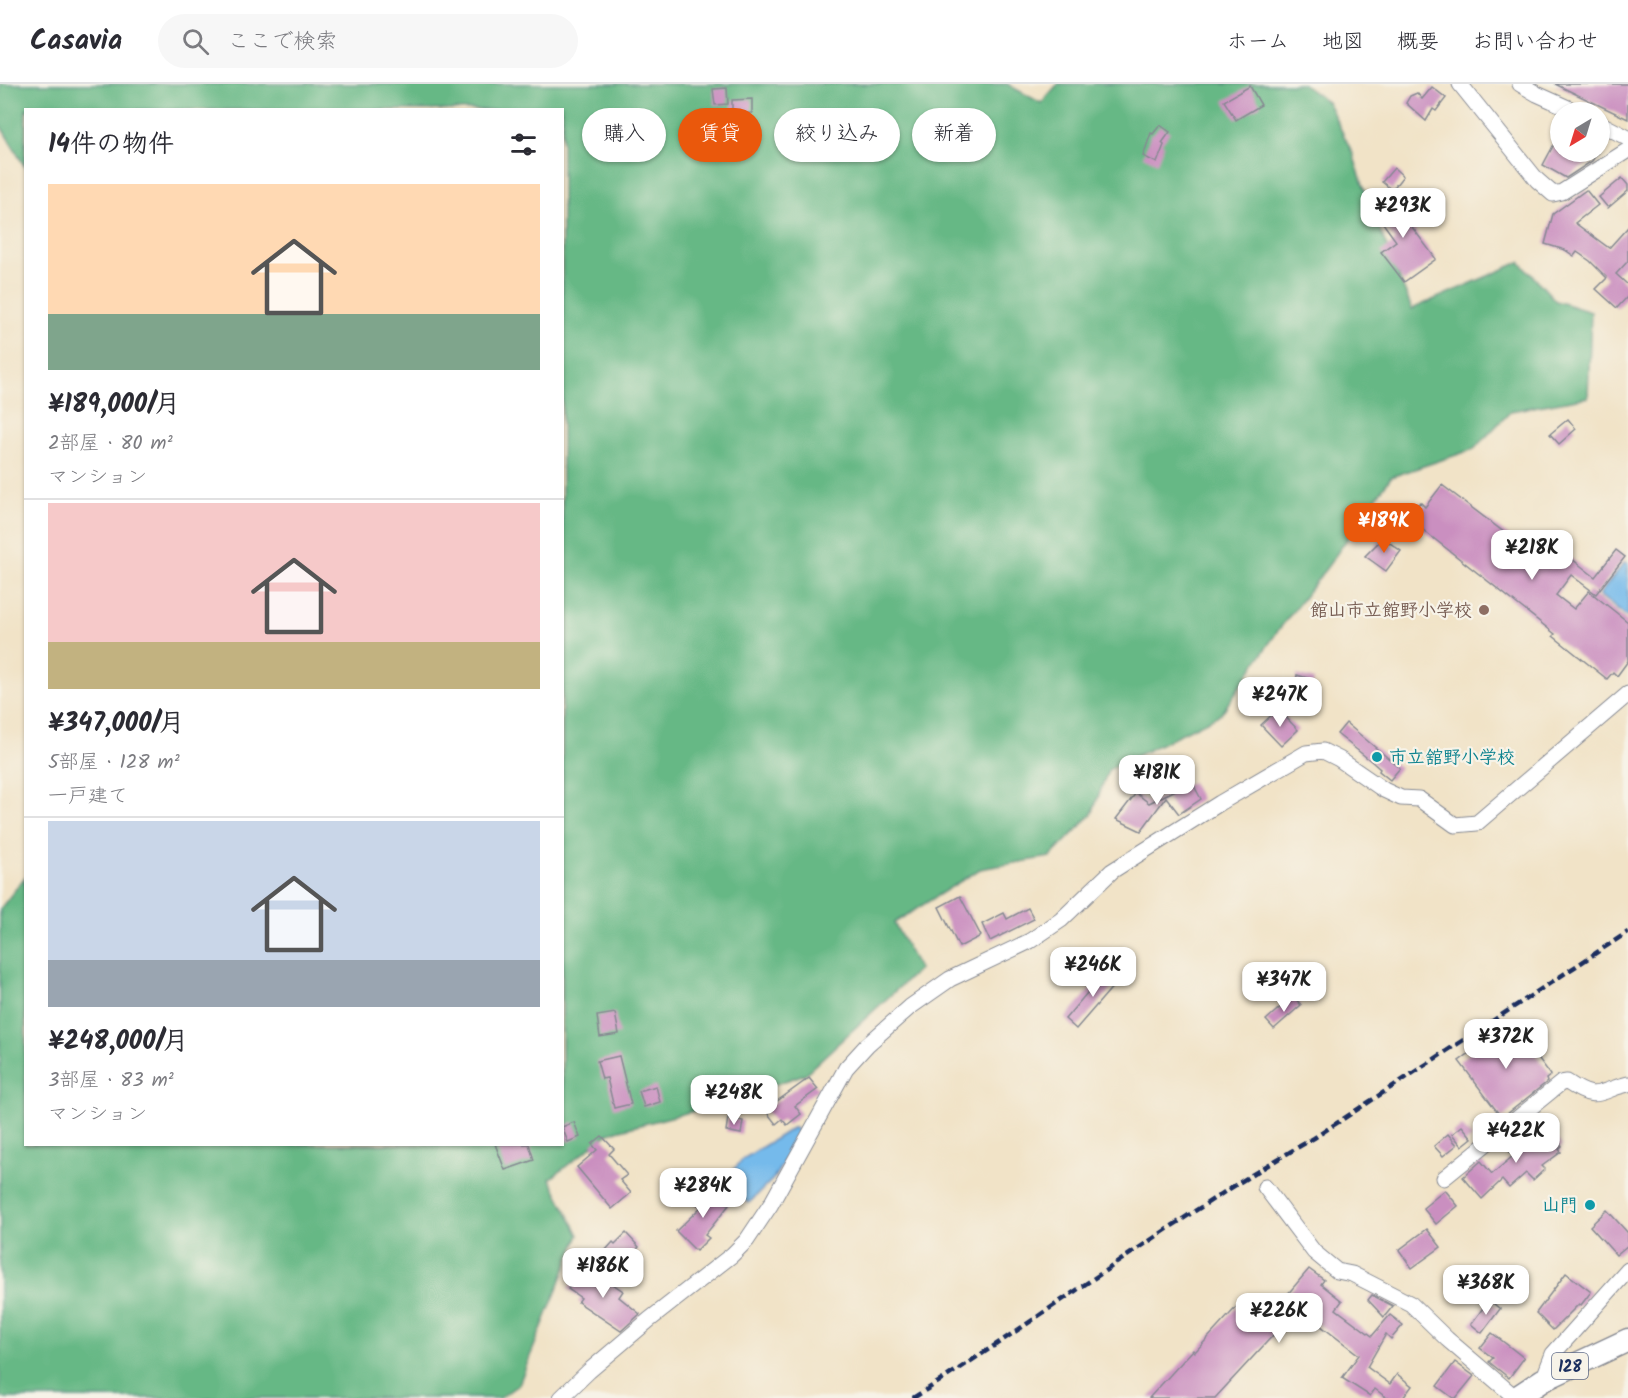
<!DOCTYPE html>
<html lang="ja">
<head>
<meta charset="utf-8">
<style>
	:root { --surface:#fff; --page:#f7f7f7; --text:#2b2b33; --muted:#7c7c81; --line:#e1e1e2; --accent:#ea580c }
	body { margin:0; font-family:Kalam,"Klee One",sans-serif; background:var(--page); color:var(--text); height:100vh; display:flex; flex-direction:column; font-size:22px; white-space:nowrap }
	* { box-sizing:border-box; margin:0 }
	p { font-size:20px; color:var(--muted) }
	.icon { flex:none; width:33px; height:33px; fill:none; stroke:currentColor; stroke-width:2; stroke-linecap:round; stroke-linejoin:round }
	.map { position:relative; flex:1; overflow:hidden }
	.panel { position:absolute; left:24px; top:24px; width:540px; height:1038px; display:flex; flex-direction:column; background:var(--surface); border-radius:0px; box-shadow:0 2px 4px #0004 }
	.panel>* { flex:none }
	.guide { position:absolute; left:582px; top:24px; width:570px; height:54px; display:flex; gap:12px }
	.needle { width:39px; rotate:218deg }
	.fabs { position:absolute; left:1550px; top:18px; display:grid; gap:12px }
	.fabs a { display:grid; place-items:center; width:60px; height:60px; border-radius:50%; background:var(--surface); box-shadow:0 2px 4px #0004; font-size:30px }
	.price { position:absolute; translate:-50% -51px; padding:0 14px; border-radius:12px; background:#fff; color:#222; font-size:20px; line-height:39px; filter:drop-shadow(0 2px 3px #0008) }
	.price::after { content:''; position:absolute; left:50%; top:36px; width:18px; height:14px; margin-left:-9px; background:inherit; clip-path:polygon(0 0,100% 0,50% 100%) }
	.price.current { background:var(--accent); color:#fff }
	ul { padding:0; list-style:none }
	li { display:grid; align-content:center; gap:12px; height:318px; padding:0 24px }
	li+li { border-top:2px solid var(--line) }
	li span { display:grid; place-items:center; height:186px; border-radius:0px; color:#555 }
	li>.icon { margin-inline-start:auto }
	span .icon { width:108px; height:108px; fill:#fffc; stroke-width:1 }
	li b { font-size:26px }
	h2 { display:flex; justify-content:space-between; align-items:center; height:72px; padding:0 24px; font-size:26px }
	.tag { padding:0 21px; border-radius:27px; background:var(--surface); box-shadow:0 2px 4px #0004; font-size:21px; line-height:54px }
	.tag.current { background:var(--accent); color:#fff }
	header { display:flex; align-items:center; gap:36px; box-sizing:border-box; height:84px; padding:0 30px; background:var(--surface); border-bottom:2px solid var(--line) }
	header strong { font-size:28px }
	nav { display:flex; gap:33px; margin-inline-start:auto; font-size:21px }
	.search { width:420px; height:54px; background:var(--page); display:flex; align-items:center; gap:15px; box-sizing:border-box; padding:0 21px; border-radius:33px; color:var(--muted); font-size:22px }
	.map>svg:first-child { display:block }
</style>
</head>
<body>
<header>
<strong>Casavia</strong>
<div class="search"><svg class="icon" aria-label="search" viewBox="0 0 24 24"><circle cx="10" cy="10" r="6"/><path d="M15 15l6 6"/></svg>ここで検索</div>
<nav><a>ホーム</a><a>地図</a><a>概要</a><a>お問い合わせ</a></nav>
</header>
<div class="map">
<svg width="1628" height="1314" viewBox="0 0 1628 1314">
	<rect width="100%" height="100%" fill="#f7f3e8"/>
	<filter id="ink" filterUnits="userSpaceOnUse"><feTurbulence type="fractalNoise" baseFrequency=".0167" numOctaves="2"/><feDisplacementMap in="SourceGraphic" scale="12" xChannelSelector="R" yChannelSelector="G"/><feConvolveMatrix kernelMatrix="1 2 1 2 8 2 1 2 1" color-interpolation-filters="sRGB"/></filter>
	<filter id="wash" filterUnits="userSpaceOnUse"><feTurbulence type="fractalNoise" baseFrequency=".008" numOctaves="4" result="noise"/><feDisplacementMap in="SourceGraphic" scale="24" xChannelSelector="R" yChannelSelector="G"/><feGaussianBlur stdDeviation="1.35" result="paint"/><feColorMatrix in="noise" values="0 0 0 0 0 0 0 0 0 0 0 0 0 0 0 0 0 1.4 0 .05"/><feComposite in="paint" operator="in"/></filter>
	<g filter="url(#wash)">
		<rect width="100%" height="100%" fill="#f1e3c7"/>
		<!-- forest -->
		<path fill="#66b885" stroke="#407472" stroke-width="1.5" d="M0 0H1007L1041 19 1058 0H1303L1328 19 1353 70 1369 119 1412 225 1520 178 1556 217 1591 228 1588 313 1511 327 1474 365 1391 393 1328 482 1277 548 1221 630 1108 686 1092 730 1050 773 980 785 894 839 919 885 805 990 709 1023 609 1049 550 1095 579 1151 519 1300 500 1314H0V825L25 793 26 1060H562V26H26L25 83 0 41Z"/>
		<!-- water -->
		<g fill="#75baeb" stroke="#4874a4" stroke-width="1.5">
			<path d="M1625 478 1628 480V534L1599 511Z"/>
			<path d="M794 1043 801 1051 773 1095 749 1119 732 1107 733 1097 728 1092 743 1075Z"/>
		</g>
		<g id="blocks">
			<!-- building -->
			<g fill="#ca8fc0">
				<path d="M1555 0H1628V35L1582 13Z"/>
				<path d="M1250 2 1261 21 1236 36 1224 17Z"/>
				<path d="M1432 3 1446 14 1436 27 1433 25 1426 37 1406 19 1410 12 1417 9 1422 15Z"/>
				<path d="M727 4 728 20 715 21 713 5Z"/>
				<path d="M752 15V29L732 30V16Z"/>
				<path d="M1160 41 1170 48 1162 59 1164 61 1157 79 1143 72 1151 49 1153 50Z"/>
				<path d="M1560 49V68H1598L1592 77 1566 94 1543 81Z"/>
				<path d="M1394 84 1403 92 1392 106 1382 98Z"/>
				<path d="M1622 94 1628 101V107L1608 124 1599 113Z"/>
				<path d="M1586 106 1598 121 1575 139 1609 164 1628 143V177L1616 190 1628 201V212L1617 224 1596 205 1607 194 1590 177 1577 168 1574 172 1565 166 1545 160 1553 130Z"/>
				<path d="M1393 108 1413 135 1409 139 1436 175 1404 198 1381 168 1396 157 1372 124Z"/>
				<path d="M1568 335 1576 345 1559 360 1550 350Z"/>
				<path d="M1442 401 1551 484 1563 468 1595 493 1616 466 1625 473 1596 510 1571 491 1556 511 1574 525 1589 507 1628 538V577L1617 592 1613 588 1607 595 1553 552 1555 550 1408 434 1420 418 1425 423Z"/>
				<path d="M1383 454 1401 467 1386 487 1365 472Z"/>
				<path d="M1297 591 1314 596 1311 610 1295 605Z"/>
				<path d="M1278 625 1298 646 1281 662 1261 641Z"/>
				<path d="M1346 639 1400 684 1390 696 1379 687 1380 685 1371 677 1337 650Z"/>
				<path d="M1192 698 1201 715 1179 730 1166 713 1141 747 1116 735 1136 709 1149 719Z"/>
				<path d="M960 812 981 852 959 863 939 823Z"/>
				<path d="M1028 824 1034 835 990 857 982 840 1004 829 1007 835Z"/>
				<path d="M1109 883 1121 893 1076 945 1065 935Z"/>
				<path d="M1293 912 1301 921 1274 945 1266 936Z"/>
				<path d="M615 929 619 950 600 953 597 932Z"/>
				<path d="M1513 940 1551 991 1546 995 1547 998 1502 1034 1459 977 1486 957 1488 959Z"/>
				<path d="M619 972 631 1020 614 1024 607 994 602 995 597 977Z"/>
				<path d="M809 994 818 1005 795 1022 801 1030 787 1041 782 1035 776 1040 765 1026Z"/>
				<path d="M656 1002 660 1018 644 1023 639 1007Z"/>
				<path d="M728 1034 743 1037 741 1050 726 1047Z"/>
				<path d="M574 1038 580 1053 568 1058 562 1043Z"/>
				<path d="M1462 1042 1472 1054 1462 1062 1452 1050Z"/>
				<path d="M1548 1044 1562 1062 1559 1065 1561 1068 1542 1082 1545 1085 1533 1096 1526 1089 1509 1104 1502 1096 1482 1115 1463 1093 1481 1077 1492 1090 1513 1072 1504 1060 1515 1051 1524 1063Z"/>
				<path d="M1448 1050 1457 1061 1443 1072 1434 1062Z"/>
				<path d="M602 1052 614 1065 609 1070 627 1091 620 1096 631 1109 612 1125 577 1083 597 1066 592 1060Z"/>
				<path d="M495 1060H529L534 1076 505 1086Z"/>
				<path d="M706 1103 729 1121 705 1151 709 1154 696 1167 676 1147 701 1123 694 1118Z"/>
				<path d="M1445 1106 1458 1122 1436 1140 1423 1124Z"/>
				<path d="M1607 1126 1628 1149V1161L1616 1171 1590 1142Z"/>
				<path d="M1427 1145 1441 1163 1412 1184 1399 1166Z"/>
				<path d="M626 1149 639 1163 620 1182 605 1167 613 1158 615 1160Z"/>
				<path d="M585 1181 623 1207 619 1213 640 1230 621 1247 578 1218 581 1214 568 1205Z"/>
				<path d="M1309 1185 1324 1196 1321 1200 1342 1217 1336 1225 1372 1252 1390 1231 1403 1241 1391 1255 1386 1250 1367 1283 1390 1300 1397 1290 1412 1302 1403 1314H1387L1375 1305 1370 1312 1342 1294 1359 1271 1300 1226 1280 1247 1278 1246 1215 1314H1149L1193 1266 1195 1268 1240 1219 1251 1230 1262 1215 1275 1225Z"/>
				<path d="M1566 1189 1591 1208 1581 1221 1579 1220 1553 1246 1536 1229Z"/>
				<path d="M1372 1211 1393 1222 1384 1233 1368 1216Z"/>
				<path d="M1489 1216 1500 1225 1482 1249 1471 1240Z"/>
				<path d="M1492 1249 1524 1274 1509 1294 1489 1278 1493 1274 1480 1264Z"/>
				<path d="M1455 1278 1474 1292 1456 1314H1453L1437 1302Z"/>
			</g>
		</g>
	</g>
	<g filter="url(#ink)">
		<use href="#blocks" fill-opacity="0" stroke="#868992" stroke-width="1.5"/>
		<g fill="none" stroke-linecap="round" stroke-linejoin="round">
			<!-- minor casing -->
			<g stroke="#868992" stroke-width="17">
				<g id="minor">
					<path d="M1460 0 1537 96 1553 110 1562 108 1628 66"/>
					<path d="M1520 0 1537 10 1577 28"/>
					<path d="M1599 39 1628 54"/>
					<path d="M1444 1094 1561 999 1567 998C1598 1019 1597 1007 1628 1000"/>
					<path d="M1265 1103 1314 1168 1337 1187 1352 1190 1411 1220 1447 1255 1516 1314"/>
					<path d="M1543 1296 1553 1270 1628 1186"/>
					<path d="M561 1314 589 1287 649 1236 732 1171 747 1156 771 1120 846 984 867 961 910 923 950 895 1030 857 1061 836 1112 787 1220 719 1306 669 1323 667 1339 675 1384 706 1401 714 1419 715 1455 741 1477 739 1628 610"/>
				</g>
			</g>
			<!-- highway casing -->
			<g stroke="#868992" stroke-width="25">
				<path id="highway" d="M1516 1314 1543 1296 1628 1256"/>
			</g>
			<!-- minor -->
			<use href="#minor" stroke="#fff" stroke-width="15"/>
			<!-- highway -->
			<use href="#highway" stroke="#fff" stroke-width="22"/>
			<!-- rail -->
			<path stroke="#1b2f5e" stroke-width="4.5" stroke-dasharray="9 4.5" stroke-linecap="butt" d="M913 1314C1048 1230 1175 1133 1314 1054L1628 848"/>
		</g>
	</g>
	<!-- markers -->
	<circle fill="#8d6e63" stroke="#f7f3e8" stroke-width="2" cx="1484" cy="526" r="6"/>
	<g fill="#0f9aa8" stroke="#f7f3e8" stroke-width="2">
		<circle cx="1377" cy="673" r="6"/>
		<circle cx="1590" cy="1121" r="6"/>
	</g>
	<g text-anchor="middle" stroke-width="4.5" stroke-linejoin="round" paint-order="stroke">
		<!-- shield labels -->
		<rect fill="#f7f3e8" stroke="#5d6a87" stroke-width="1.5" x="1552" y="1269" width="36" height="26" rx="4.5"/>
		<g font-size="16" font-weight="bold" fill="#1b2f5e">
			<text x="1570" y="1288">128</text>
		</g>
		<!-- education labels -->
		<g font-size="18" font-weight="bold" fill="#785e54" stroke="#f7f3e8" text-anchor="end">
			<text x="1472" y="532">館山市立館野小学校</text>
		</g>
		<!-- culture labels -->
		<g font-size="18" font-weight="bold" fill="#0d838f" stroke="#f7f3e8" text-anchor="start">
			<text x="1389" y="679">市立舘野小学校</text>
			<text x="1578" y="1127" text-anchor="end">山門</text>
		</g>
	</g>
</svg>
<div class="fabs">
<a><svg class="needle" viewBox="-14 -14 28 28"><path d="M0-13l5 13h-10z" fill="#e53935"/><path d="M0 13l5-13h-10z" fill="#7c7c81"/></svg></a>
</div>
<b class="price" style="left:1403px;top:155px">¥293K</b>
<b class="price current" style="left:1384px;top:470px">¥189K</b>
<b class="price" style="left:1532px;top:497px">¥218K</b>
<b class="price" style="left:1280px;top:644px">¥247K</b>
<b class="price" style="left:1157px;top:722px">¥181K</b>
<b class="price" style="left:1093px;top:914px">¥246K</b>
<b class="price" style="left:1284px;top:929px">¥347K</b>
<b class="price" style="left:1506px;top:986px">¥372K</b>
<b class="price" style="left:734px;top:1042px">¥248K</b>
<b class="price" style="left:1516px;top:1080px">¥422K</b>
<b class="price" style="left:703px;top:1135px">¥284K</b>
<b class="price" style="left:603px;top:1215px">¥186K</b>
<b class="price" style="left:1486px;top:1232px">¥368K</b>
<b class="price" style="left:1279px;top:1260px">¥226K</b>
<div class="guide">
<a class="tag">購入</a>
<a class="tag current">賃貸</a>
<a class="tag">絞り込み</a>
<a class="tag">新着</a>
</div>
<section class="panel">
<h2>14件の物件<svg class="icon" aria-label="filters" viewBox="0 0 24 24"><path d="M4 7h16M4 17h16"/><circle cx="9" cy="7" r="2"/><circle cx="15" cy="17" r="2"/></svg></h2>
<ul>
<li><span style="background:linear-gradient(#ffd9b3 70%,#7fa58c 0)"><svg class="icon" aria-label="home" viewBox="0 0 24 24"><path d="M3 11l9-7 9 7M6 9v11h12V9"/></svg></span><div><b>¥189,000/月</b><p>2部屋 · 80 m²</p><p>マンション</p></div></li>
<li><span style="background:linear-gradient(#f6c9c9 75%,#c2b280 0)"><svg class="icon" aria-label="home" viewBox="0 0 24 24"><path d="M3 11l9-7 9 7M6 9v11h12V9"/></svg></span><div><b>¥347,000/月</b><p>5部屋 · 128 m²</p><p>一戸建て</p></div></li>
<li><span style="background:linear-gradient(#c9d6e8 75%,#9aa5b1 0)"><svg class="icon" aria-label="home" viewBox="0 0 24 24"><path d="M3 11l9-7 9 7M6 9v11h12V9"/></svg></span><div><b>¥248,000/月</b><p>3部屋 · 83 m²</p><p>マンション</p></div></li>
</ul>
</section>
</div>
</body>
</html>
